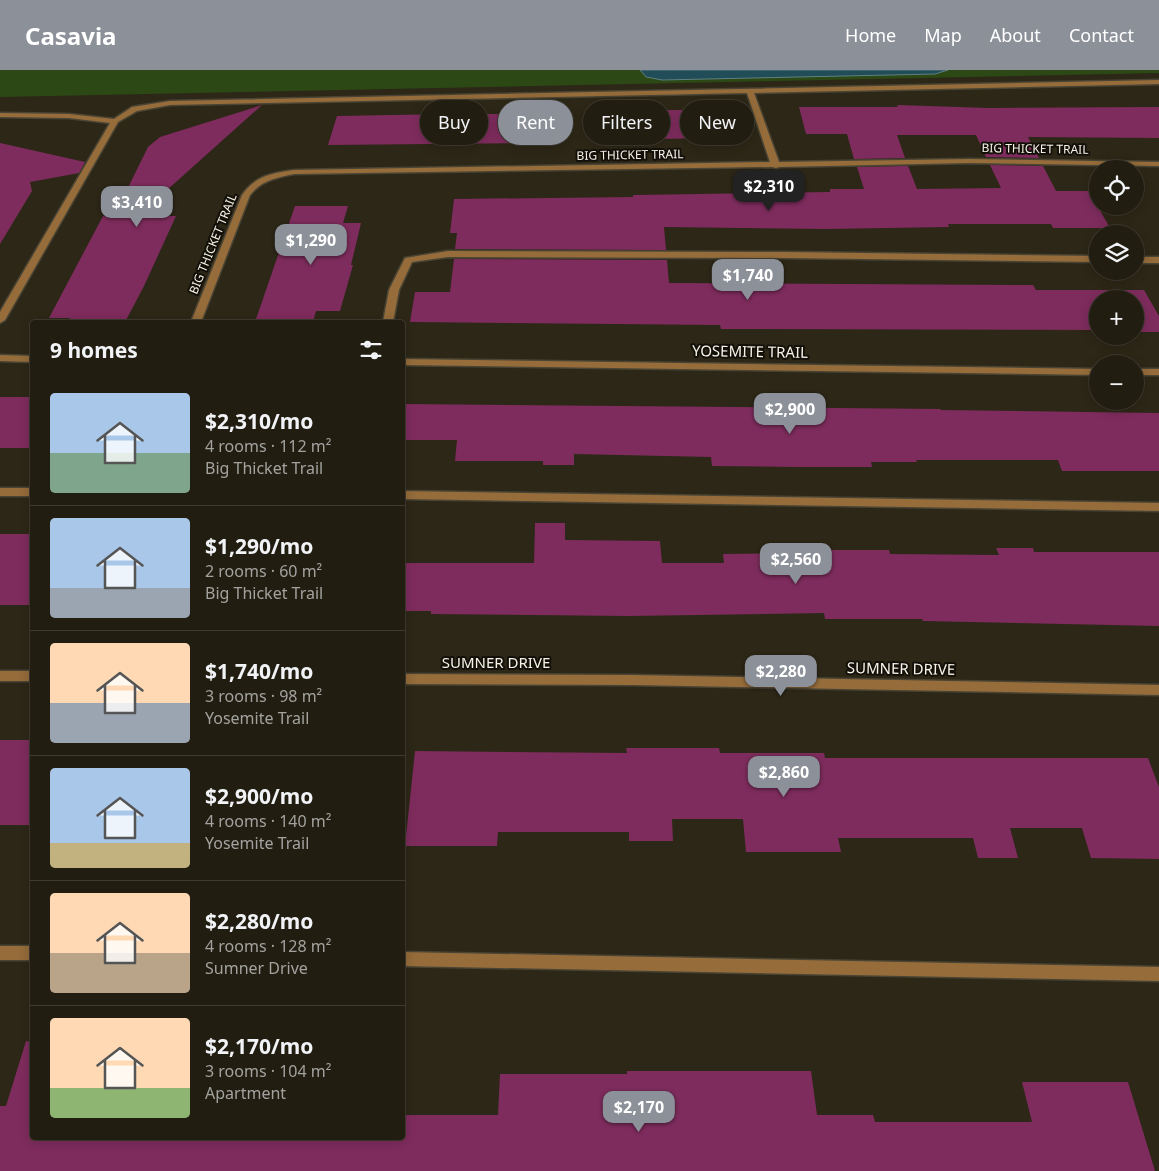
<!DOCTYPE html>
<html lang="en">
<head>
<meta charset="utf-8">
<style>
	:root { --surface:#221d11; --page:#2e2a1f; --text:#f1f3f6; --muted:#a2a29f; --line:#3f3b31; --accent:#8c9099 }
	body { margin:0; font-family:"Noto Sans",sans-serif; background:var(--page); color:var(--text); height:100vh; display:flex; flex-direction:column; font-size:19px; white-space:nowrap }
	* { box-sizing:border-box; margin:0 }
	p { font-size:16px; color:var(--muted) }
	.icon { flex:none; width:28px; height:28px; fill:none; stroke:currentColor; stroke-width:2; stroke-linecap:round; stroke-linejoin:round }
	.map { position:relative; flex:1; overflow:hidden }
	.panel { position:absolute; left:30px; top:250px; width:375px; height:820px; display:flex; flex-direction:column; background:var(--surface); border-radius:5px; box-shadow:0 2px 12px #0003,0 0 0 1px var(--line) }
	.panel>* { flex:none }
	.top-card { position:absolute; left:420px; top:30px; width:475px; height:45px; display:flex; gap:10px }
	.controls { position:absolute; left:1089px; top:90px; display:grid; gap:10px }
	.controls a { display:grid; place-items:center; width:55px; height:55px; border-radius:50%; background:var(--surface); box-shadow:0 2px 12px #0003,0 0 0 1px var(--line); font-size:25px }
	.price { position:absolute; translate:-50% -42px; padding:0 11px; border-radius:10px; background:var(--accent); color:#fff; font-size:16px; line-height:32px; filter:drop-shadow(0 1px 2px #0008) }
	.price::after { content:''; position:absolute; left:50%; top:30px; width:15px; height:11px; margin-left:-8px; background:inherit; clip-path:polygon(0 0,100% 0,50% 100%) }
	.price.current { background:#222; color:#fff }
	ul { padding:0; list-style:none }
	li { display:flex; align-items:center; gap:15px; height:125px; padding:0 20px }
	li+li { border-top:1px solid var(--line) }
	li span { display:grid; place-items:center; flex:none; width:140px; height:100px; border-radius:5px; color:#555 }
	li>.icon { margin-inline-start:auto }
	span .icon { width:60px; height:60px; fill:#fffc; stroke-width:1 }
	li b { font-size:21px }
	h2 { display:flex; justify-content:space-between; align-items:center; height:60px; padding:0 20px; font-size:21px }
	.chip { padding:0 18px; border-radius:22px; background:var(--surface); box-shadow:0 2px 12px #0003,0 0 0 1px var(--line); font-size:18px; line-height:45px }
	.chip.current { background:var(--accent); color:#fff }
	header { display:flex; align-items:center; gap:30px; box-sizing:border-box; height:70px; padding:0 25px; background:var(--accent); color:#fff }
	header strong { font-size:24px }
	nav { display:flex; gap:28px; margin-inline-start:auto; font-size:18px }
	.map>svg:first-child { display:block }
</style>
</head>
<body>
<header>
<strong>Casavia</strong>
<nav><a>Home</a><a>Map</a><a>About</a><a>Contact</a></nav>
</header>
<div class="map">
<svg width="1159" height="1101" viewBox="0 0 1159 1101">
	<rect width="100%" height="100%" fill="#2d2717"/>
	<!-- green -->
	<path fill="#2c4915" d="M0 0H1159V3L0 27Z"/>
	<!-- water -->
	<path fill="#214d58" stroke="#617f83" d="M640 0H948L935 4 662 10 646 7Z"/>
	<!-- building -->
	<g fill="#7e2c5d">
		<path d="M262 35 138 146H176L144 216 125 252H68L70 248H49L103 146H114L148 77 160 67Z"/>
		<path d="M897 35 989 38 1159 37V68L1028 67 1039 88 986 87 976 65H897L905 88 854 89 847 64H806L799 37H898Z"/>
		<path d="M628 40H713L718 68 594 70 592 43 628 42Z"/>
		<path d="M450 44H525L523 73 328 75 337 46Z"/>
		<path d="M0 73 85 92 79 103 30 112 32 121 0 174Z"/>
		<path d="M990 95 1043 96 1056 121H1089L1110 158H1053L1051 154H948L949 157 827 159 664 157 666 180 455 179 457 163H450L454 129 633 127V125L830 122V119H864L857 97 908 96 917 119 1001 118Z"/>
		<path d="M295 136H348L343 153H361L351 195H353L340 241H316L313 252H255Z"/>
		<path d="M454 189 667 190 669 213 1033 215 1036 220H1144L1159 246V262H1135V229H1098V260L721 259 720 255 410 252 415 222H450Z"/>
		<rect x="0" y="327" width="32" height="51"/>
		<path d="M402 334 940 339 941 340 1159 343V401H1062L1058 390H916L917 392H871L872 397H799L712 396 711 387 574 384V395H543V391H455L457 370H402Z"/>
		<path d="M535 453H565V470L660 471 662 493H724L723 484 812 483V480H889L890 484 999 485 996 478H1033L1034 482H1159V556L923 551 922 549H825L824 543 629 546 431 544V541H402V493H534Z"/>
		<rect x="0" y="464" width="32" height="71"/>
		<rect x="0" y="670" width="32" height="85"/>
		<path d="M626 678H719L720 683H824L825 688H1148L1159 717V789L1091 788 1082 758H1010L1018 788H978L973 768H838L841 782H746L743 749H672L673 771H629V762H498L497 776H405L415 681 627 683Z"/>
		<path d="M26 971 32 972V1068H402V1045H498L500 1004H627V1001H811L817 1045H873L875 1052H1032L1022 1012H1128L1155 1101H0V1036H6Z"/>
	</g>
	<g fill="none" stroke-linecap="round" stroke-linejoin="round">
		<!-- minor casing -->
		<g stroke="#494434" stroke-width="3">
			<g id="minor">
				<path d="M1159 10V14L754 23 779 92 969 89 1159 92V96L969 93 780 97 776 98 772 97 294 104C276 108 262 110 250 125L201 252H191L242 125C255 106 272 103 294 100L770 92 747 23 170 35 137 41 118 52 5 250 0 253V242L110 53 69 48 0 47V43L69 44 114 49 132 37 170 31Z"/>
				<path d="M448 181 785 182 1098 186V192L785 188 448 187 412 192 399 220 393 252H383L389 220 405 188Z"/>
				<rect x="1135" y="187" width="24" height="6"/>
				<path d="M0 285 32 286V292L0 291Z"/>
				<path d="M402 289 1098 299V305L402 295Z"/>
				<rect x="1135" y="299" width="24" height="6"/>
				<rect x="0" y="418" width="32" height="8"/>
				<path d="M402 421 1159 433V441L402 429Z"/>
				<rect x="0" y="601" width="32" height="10"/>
				<path d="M402 604 633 605 1159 615V625L633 615 402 614Z"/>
				<rect x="0" y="876" width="32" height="14"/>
				<path d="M402 882 1159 897V911L402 896Z"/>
			</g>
		</g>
		<!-- minor -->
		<use href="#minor" fill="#956c3a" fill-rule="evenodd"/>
	</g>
	<g text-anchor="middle" stroke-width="4" stroke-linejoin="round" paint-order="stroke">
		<!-- far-street labels -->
		<g font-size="12" fill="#f7f3e8" stroke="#131009">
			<text transform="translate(1035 79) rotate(1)" y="4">BIG THICKET TRAIL</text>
			<text transform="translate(630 85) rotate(-1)" y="4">BIG THICKET TRAIL</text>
			<text transform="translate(213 174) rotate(-68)" y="4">BIG THICKET TRAIL</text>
		</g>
		<!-- street labels -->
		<g font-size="15" fill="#f7f3e8" stroke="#131009">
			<text transform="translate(750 282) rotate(1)" y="5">YOSEMITE TRAIL</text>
			<text x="496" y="598">SUMNER DRIVE</text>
			<text transform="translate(901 599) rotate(1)" y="5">SUMNER DRIVE</text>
		</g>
	</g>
</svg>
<div class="controls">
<a><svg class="icon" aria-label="locate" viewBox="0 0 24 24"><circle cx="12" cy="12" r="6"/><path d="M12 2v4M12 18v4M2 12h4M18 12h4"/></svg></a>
<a><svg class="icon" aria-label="layers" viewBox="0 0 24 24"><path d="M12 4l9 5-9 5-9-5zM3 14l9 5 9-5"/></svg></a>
<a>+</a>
<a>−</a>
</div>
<b class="price current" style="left:769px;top:142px">$2,310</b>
<b class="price" style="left:137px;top:158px">$3,410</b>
<b class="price" style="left:311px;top:196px">$1,290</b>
<b class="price" style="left:748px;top:231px">$1,740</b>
<b class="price" style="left:790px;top:365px">$2,900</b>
<b class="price" style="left:796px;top:515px">$2,560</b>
<b class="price" style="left:781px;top:627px">$2,280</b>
<b class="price" style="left:784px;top:728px">$2,860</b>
<b class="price" style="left:639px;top:1063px">$2,170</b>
<div class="top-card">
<a class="chip">Buy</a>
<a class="chip current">Rent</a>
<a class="chip">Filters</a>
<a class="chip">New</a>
</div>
<section class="panel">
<h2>9 homes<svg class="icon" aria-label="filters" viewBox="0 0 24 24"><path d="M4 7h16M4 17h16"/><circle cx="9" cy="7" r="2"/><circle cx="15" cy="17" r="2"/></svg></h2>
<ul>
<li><span style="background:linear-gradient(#a9c7e8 60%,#7fa58c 0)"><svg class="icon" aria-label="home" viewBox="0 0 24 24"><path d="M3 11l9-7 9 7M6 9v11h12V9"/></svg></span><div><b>$2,310/mo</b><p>4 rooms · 112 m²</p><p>Big Thicket Trail</p></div></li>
<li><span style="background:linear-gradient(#a9c7e8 70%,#9aa5b1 0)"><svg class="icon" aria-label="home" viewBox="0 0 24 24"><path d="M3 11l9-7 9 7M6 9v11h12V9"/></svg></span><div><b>$1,290/mo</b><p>2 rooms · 60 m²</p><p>Big Thicket Trail</p></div></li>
<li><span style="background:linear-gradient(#ffd9b3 60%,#9aa5b1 0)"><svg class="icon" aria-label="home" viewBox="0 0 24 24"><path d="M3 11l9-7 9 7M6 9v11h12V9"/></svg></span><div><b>$1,740/mo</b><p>3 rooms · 98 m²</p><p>Yosemite Trail</p></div></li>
<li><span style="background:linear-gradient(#a9c7e8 75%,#c2b280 0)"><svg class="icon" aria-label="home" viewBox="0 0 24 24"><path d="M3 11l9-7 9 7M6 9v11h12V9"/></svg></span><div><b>$2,900/mo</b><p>4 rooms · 140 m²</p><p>Yosemite Trail</p></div></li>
<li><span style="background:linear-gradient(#ffd9b3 60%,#b9a48a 0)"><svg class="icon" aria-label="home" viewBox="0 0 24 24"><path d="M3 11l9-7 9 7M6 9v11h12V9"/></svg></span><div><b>$2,280/mo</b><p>4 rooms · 128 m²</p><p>Sumner Drive</p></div></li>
<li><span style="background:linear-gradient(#ffd9b3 70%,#8fb573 0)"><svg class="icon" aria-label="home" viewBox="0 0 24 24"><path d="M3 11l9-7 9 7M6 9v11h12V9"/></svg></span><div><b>$2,170/mo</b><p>3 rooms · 104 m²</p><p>Apartment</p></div></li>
</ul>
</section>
</div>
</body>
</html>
